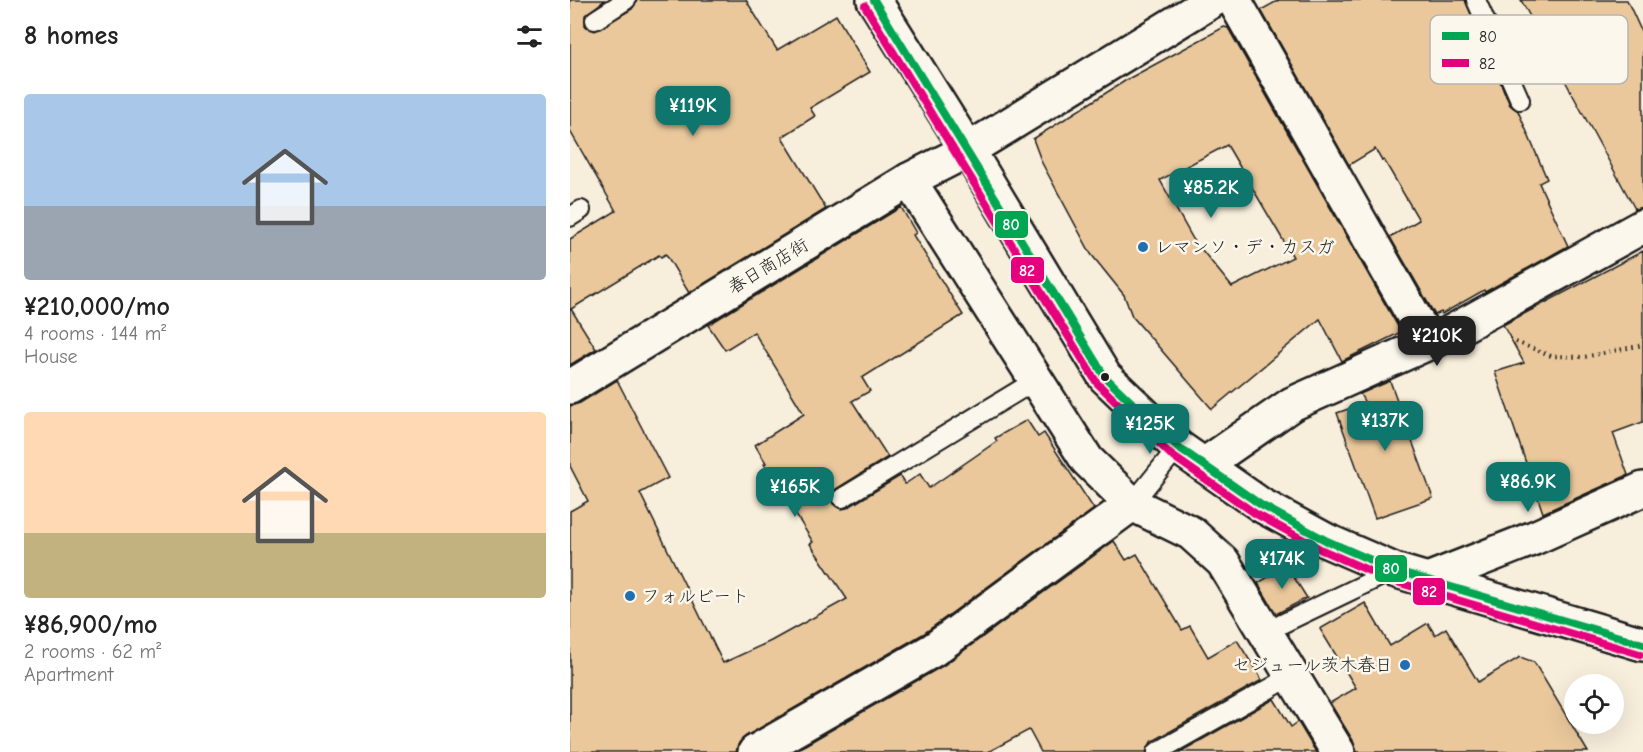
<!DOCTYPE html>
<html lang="en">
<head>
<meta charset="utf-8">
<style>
	:root { --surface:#fff; --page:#f2f2f2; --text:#222; --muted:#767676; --accent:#0f766e }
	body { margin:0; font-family:"Comic Neue","Klee One",sans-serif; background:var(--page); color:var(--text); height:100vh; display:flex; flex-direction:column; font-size:22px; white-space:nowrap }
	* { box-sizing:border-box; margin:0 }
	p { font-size:20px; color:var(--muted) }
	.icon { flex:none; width:33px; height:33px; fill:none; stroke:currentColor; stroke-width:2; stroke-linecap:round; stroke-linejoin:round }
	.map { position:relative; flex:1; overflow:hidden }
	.panel { display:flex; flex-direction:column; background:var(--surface); width:570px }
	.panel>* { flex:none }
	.buttons { position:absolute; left:994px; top:674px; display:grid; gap:12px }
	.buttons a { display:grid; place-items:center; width:60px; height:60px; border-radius:50%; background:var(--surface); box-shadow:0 6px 24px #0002; font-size:30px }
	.price { position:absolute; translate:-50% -51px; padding:0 14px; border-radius:12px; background:var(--accent); color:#fff; font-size:20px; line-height:39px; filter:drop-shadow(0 2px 3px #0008) }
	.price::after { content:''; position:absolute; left:50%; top:36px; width:18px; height:14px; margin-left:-9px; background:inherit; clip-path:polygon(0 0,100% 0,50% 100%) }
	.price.selected { background:#222; color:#fff }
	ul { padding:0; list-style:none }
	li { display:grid; align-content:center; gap:12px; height:318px; padding:0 24px }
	li span { display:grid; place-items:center; height:186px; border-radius:6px; color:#555 }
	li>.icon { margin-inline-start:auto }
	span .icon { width:108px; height:108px; fill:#fffc; stroke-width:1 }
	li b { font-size:26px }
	h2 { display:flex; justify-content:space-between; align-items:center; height:72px; padding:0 24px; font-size:26px }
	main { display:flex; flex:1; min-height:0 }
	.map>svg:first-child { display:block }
</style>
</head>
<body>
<main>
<section class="panel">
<h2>8 homes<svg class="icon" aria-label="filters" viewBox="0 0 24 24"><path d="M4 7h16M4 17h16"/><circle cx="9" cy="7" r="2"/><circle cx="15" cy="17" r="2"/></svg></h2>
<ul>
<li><span style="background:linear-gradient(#a9c7e8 60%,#9aa5b1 0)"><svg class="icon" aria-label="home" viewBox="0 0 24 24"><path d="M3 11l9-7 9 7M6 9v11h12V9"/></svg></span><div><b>¥210,000/mo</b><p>4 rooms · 144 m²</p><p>House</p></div></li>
<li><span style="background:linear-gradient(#ffd9b3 65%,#c2b280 0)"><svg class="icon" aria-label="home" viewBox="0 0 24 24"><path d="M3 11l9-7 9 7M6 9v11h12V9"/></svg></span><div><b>¥86,900/mo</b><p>2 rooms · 62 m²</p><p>Apartment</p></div></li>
</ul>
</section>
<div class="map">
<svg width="1073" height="752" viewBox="0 0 1073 752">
	<rect width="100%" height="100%" fill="#f8eedc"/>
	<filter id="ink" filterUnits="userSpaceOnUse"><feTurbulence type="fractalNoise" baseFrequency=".0167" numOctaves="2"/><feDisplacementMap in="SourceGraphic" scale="12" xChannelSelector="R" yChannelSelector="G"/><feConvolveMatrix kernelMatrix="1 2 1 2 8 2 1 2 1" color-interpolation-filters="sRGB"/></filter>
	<g filter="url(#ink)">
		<!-- building -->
		<g fill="#eac89c" stroke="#1c1c1c" stroke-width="1.5" fill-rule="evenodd">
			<path d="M0 0H35L15 15V26L25 31 62 9 67 0H176L207 50 266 15 300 72 240 108 245 116 212 137 256 209 119 293 96 254 91 257 89 255 1 309 26 349 0 365V239L46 211 0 131Z"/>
			<path d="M709 0H895L940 105 948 111 977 179 969 183 998 246 915 292 914 290 872 314 871 312 865 315 820 237 849 220 814 160 812 161 805 149 779 165 691 10Z"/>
			<path d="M951 0H1057L1073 35V207L1065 209Z"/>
			<path d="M654 27 658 28 831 332 772 361 750 319 642 409 562 316 554 295 521 254 472 163 463 139 558 79ZM657 145 723 257 662 287 623 239 590 180Z"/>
			<path d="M331 207 346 233 343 235 393 315 292 378 300 391 282 401 318 457 266 489 261 498 263 504 272 509 277 508 330 476 335 484 350 474 359 488 427 441 425 438 457 420 468 437 474 433 524 509 353 634 176 736 169 743 166 752H0V511L18 501 0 466V406L10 403 47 380 98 478 70 493 153 663 201 641 277 599 240 544 243 542 194 464 196 463 185 445 234 414 184 332 155 350 138 325Z"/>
			<path d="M1073 251V422L1043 433 1058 475 973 513 925 372 954 363 933 325Z"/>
			<path d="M820 381 863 498 805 518 767 413 795 403 790 394Z"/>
			<path d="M544 541 556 560 567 554 612 630 620 626 638 657 667 640 692 680 581 742 576 752H471L459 730 418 752H223L374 665Z"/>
			<path d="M717 566 737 598 706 614 688 583Z"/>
			<path d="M795 603 820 646 858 623 865 635 876 628 908 682 950 657 964 662 1018 752H787L784 742 760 703 786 688 750 629Z"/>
			<path d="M704 699 721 727 728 722 746 752H610Z"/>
		</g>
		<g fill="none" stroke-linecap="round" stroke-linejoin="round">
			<!-- lane casing -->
			<g stroke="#1c1c1c" stroke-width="22">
				<g id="lane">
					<path d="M906 0 950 100"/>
					<path d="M25 20 56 0"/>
					<path d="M0 217 11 210"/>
					<path d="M272 498 466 380"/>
					<path d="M562 504 608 447"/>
					<path d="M695 632 824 570"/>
					<path d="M587 752 722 676"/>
				</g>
			</g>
			<!-- street casing -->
			<g stroke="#1c1c1c" stroke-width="38">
				<g id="street">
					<path d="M664 0 859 343"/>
					<path d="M339 180 517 460 562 504 621 533 653 562 768 752"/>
					<path d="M0 387 339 180 398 150 643 0"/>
					<path d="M634 465 722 404 876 335 1073 226"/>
					<path d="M860 579 964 538 1073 489"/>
					<path d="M185 752 363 650 562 504"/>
				</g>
			</g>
			<!-- secondary casing -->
			<g stroke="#1c1c1c" stroke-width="38">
				<path id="secondary" d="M304 0 398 150 535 377 608 447 691 505 757 541 824 570 1073 644"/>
			</g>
			<!-- path -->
			<path stroke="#1c1c1c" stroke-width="4" stroke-dasharray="1.5 4.5" stroke-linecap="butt" d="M946 342 981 356 1014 357 1073 345"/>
			<!-- lane -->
			<use href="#lane" stroke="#fbf7ec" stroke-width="18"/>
			<!-- street -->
			<use href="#street" stroke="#fbf7ec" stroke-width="33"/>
			<!-- secondary -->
			<use href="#secondary" stroke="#fbf7ec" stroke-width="33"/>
			<!-- bus-1 casing -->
			<g stroke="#fbf7ec" stroke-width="12">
				<path id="bus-1" d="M304 0 535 377 608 447 691 505 757 541 824 570 1073 644"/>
			</g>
			<!-- bus-2 casing -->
			<g stroke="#fbf7ec" stroke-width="12">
				<path id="bus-2" d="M295 6 527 383 601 455 686 514 752 550 820 580 1070 654"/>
			</g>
			<!-- bus-1 -->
			<use href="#bus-1" stroke="#00a651" stroke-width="8"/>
			<!-- bus-2 -->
			<use href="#bus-2" stroke="#e5007d" stroke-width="8"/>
		</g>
	</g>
	<!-- markers -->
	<g fill="#1f6fb2" stroke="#fbf7ec" stroke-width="2">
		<circle cx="573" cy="247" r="6"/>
		<circle cx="60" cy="596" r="6"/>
		<circle cx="835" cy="665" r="6"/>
	</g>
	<circle fill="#1c1c1c" stroke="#fbf7ec" stroke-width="2" cx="535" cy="377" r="5"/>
	<g text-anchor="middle" stroke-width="5" stroke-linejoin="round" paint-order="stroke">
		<!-- poi labels -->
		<g font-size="18" fill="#1c1c1c" stroke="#fbf7ec" text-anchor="start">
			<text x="585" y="253">レマンソ・デ・カスガ</text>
			<text x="72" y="602">フォルビート</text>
			<text x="823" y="671" text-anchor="end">セジュール茨木春日</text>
		</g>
		<!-- street labels -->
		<g font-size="18" fill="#1c1c1c" stroke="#fbf7ec">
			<text transform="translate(198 266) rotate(-31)" y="6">春日商店街</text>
		</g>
	</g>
	<!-- legend -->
	<rect x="860" y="15" width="198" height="69" rx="9" fill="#fbf7ec" stroke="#b8b5ae" stroke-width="1.5"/>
	<rect x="872" y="32" width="27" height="8" fill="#00a651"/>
	<rect x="872" y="59" width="27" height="8" fill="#e5007d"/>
	<g font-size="16" fill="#1c1c1c">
		<text x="909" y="42">80</text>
		<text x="909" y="69">82</text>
	</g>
	<g stroke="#fbf7ec" stroke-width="2">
		<rect x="424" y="210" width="35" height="29" rx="6" fill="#00a651"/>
		<rect x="440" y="256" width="35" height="28" rx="6" fill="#e5007d"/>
		<rect x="804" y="554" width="34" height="29" rx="6" fill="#00a651"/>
		<rect x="842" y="577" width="34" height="29" rx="6" fill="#e5007d"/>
	</g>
	<g font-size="16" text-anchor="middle" font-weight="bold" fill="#fff">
		<text x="441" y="230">80</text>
		<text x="457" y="276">82</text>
		<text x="821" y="574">80</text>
		<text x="859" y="597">82</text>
	</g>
</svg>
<div class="buttons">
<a><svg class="icon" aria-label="locate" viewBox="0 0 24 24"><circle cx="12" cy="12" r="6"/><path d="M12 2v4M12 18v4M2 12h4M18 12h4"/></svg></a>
</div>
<b class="price" style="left:123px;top:137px">¥119K</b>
<b class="price" style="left:641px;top:219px">¥85.2K</b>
<b class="price selected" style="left:867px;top:367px">¥210K</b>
<b class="price" style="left:815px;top:452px">¥137K</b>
<b class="price" style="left:580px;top:455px">¥125K</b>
<b class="price" style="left:958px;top:513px">¥86.9K</b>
<b class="price" style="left:225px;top:518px">¥165K</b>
<b class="price" style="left:712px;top:590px">¥174K</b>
</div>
</main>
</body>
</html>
